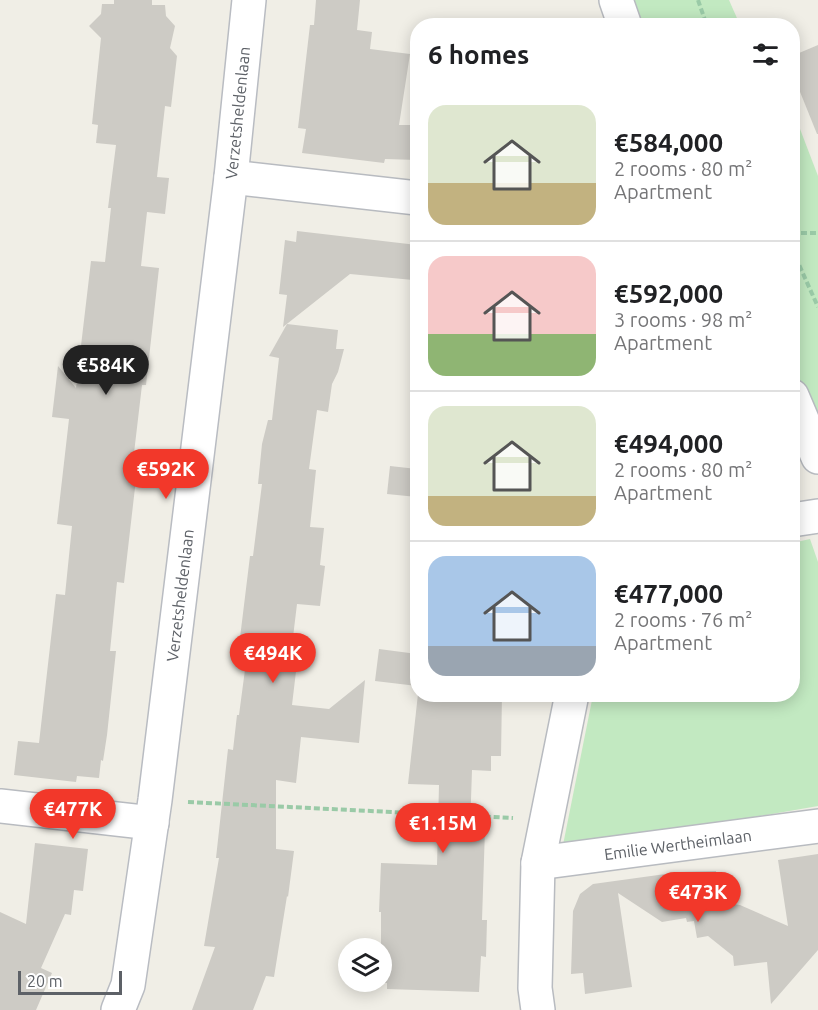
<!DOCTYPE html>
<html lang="en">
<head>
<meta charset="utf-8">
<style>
	:root { --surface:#fff; --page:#f2f2f2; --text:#202124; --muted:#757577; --line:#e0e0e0; --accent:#f2382a }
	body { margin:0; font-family:Ubuntu,sans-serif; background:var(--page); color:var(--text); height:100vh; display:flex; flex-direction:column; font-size:22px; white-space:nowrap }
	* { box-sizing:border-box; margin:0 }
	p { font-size:20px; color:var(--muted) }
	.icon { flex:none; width:33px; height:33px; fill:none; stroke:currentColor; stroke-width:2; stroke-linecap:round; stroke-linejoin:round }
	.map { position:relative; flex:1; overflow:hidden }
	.sheet { position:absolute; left:410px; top:18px; width:390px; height:684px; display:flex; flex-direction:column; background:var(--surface); border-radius:24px; box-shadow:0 3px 15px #0003 }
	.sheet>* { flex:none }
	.buttons { position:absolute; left:338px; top:938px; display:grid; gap:12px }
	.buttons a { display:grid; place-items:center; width:54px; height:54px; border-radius:50%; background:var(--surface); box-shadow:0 3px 15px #0003; font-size:30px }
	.scale { position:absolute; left:18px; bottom:15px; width:104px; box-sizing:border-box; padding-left:6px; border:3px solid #5d6167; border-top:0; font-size:16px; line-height:21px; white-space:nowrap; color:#5d6167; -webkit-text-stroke:4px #fff; paint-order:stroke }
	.price { position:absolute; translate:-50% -51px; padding:0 14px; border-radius:21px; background:var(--accent); color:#fff; font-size:20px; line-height:39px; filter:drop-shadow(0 2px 3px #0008) }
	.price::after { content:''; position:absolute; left:50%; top:36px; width:18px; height:14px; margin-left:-9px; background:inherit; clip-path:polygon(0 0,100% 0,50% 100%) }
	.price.active { background:#222; color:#fff }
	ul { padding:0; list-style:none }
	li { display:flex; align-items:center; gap:18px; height:150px; padding:0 18px }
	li+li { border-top:2px solid var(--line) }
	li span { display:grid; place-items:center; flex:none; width:168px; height:120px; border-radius:18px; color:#555 }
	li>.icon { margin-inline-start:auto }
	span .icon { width:72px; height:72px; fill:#fffc; stroke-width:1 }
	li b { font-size:26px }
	h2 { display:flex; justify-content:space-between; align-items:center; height:72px; padding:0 18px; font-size:26px }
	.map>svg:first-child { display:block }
</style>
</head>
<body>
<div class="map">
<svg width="818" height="1010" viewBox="0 0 818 1010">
	<rect width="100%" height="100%" fill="#f0eee6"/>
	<!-- green -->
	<g fill="#c2e9c1">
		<path d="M624 0H729L740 25H633Z"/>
		<path d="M792 108 818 176V424L792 366Z"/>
		<path d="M810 539 818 562V806L562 850 593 695 792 694V543Z"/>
	</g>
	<!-- building -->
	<g fill="#cdcbc5">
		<path d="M114 0H152V5H165L166 16 175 26 170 48 177 56 171 107 165 106 157 177 169 178 165 214 147 212 141 266 159 268 146 385H142L134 453H139L124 583 117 582 110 651H116L107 735 103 761 101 760 99 778 77 776 76 782 14 775 18 741 39 743 56 594 65 595 72 526 57 524 69 419 52 417 58 366 76 388 91 261 105 262 111 208H108L116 145 96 143 98 125 92 124 101 38 89 26 101 14 102 4H114Z"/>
		<path d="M316 0H360L357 30 372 32 370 49 410 54 399 125H417V160L385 159 384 163 302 153 306 129 298 128 310 25H314Z"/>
		<path d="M818 45V134H817L792 72V56Z"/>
		<path d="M297 231 417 245 413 280 350 274 283 327 287 295 279 294 285 240 296 242Z"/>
		<path d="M287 324 338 330 336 349H344L338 372 332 384 328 412 317 410 309 469 316 470 310 527 324 528 320 565 325 566 320 606 297 604 290 662 297 663 292 705 329 709 365 680 359 743 301 737 296 783 276 780V849L294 851 288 897 287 896 274 977 266 976 253 1010H192L215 947 204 946 219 858H216L228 749 233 750 237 715H239L248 647 239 646 250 556H253L262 484H258L262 444 268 420H272L279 358 269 356Z"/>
		<path d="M390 466 417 469V497L387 494Z"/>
		<path d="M379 649 417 654V686L375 681Z"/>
		<path d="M418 694H502L501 756H491V771L472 770 470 829H485L482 920H487L486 957 481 956 479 992 387 989V983H381V912H379L381 863 437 865 439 785 408 784Z"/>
		<path d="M35 843 88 849 83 891 74 890 71 915 65 914 41 968 52 973 36 1010H0V912L26 924Z"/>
		<path d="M818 854V950L771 1004 767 962 734 966 733 956 708 936 697 938 694 921 687 922 686 918 662 922 618 893 632 987 585 994 583 973 571 974 573 911 580 894 593 884 680 872 716 871 720 902 740 905 788 926 778 860Z"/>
	</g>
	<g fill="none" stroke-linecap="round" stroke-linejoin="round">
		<!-- street casing -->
		<g stroke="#b8bbc0" stroke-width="36">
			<g id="street">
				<path d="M616 0 625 26"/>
				<path d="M231 177 417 198"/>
				<path d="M792 396 818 457"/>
				<path d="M792 520 818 516"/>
				<path d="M0 806 152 823"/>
				<path id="s1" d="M538 863 818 826"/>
				<path d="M538 1010 535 988 538 863 572 694"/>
			</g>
		</g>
		<!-- secondary casing -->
		<g stroke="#b9bcc2" stroke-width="36">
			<g id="secondary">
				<path id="s2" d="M118 1010 128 985 155 800 231 177 249 0"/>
			</g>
		</g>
		<!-- path -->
		<g stroke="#9acaa7" stroke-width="4" stroke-dasharray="6 3" stroke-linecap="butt">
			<path d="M698 0 707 26"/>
			<path d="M792 233H818"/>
			<path d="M792 249 818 307"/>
			<path d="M188 802 513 818"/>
		</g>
		<!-- street -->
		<use href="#street" stroke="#fff" stroke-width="33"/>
		<!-- secondary -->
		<use href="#secondary" stroke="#fff" stroke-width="33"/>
	</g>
	<g text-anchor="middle" stroke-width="5" stroke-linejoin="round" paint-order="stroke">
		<!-- street labels -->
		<g font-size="16" fill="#5d6167" stroke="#fff">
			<text dy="6" stroke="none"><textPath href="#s2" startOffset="906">Verzetsheldenlaan</textPath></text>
			<text dy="6" stroke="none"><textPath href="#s2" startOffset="420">Verzetsheldenlaan</textPath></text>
			<text dy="6" stroke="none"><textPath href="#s1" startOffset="141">Emilie Wertheimlaan</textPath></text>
		</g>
	</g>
</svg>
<div class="buttons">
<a><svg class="icon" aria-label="layers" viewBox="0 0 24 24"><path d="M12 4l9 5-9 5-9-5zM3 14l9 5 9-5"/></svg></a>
</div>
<div class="scale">20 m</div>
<b class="price active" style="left:106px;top:396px">€584K</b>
<b class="price" style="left:166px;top:500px">€592K</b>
<b class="price" style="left:273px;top:684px">€494K</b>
<b class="price" style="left:73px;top:840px">€477K</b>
<b class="price" style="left:443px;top:854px">€1.15M</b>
<b class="price" style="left:698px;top:923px">€473K</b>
<section class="sheet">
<h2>6 homes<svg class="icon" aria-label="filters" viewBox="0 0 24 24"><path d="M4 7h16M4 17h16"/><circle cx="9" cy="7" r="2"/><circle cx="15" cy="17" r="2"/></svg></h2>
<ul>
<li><span style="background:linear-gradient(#dfe7d0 65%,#c2b280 0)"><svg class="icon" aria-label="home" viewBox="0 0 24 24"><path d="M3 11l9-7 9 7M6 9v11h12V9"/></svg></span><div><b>€584,000</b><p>2 rooms · 80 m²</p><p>Apartment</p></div></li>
<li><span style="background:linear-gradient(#f6c9c9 65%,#8fb573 0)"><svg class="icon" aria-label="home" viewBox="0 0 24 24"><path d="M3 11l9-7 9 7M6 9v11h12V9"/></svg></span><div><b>€592,000</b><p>3 rooms · 98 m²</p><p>Apartment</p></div></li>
<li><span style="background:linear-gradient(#dfe7d0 75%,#c2b280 0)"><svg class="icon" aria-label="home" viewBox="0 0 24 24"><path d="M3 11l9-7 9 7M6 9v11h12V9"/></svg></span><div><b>€494,000</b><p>2 rooms · 80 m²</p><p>Apartment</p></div></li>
<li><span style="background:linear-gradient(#a9c7e8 75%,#9aa5b1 0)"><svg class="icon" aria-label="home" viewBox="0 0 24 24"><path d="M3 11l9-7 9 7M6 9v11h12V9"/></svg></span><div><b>€477,000</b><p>2 rooms · 76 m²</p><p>Apartment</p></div></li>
</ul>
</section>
</div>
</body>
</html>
